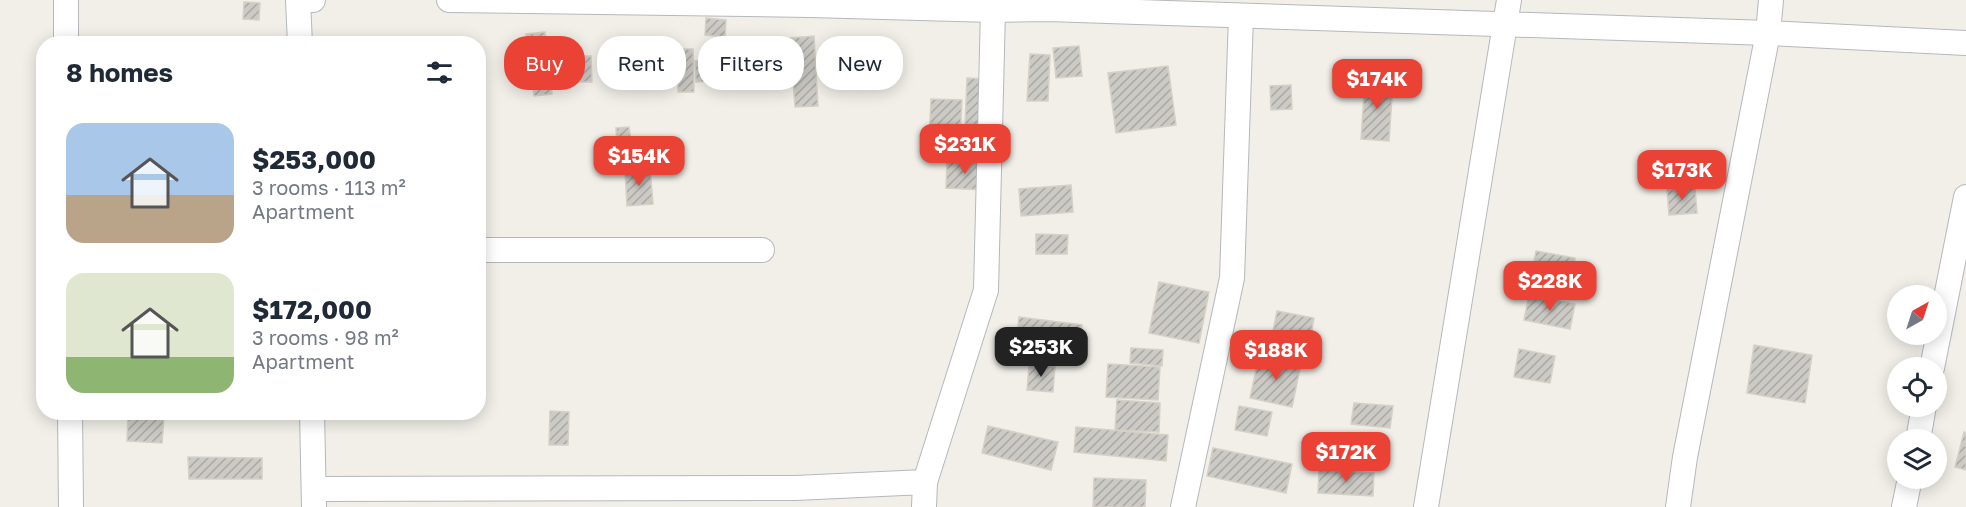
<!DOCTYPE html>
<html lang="en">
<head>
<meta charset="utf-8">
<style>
	:root { --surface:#fff; --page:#f6f6f7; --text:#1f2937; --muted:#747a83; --accent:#ea4335 }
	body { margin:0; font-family:"Golos Text",sans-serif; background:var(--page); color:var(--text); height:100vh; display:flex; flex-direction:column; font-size:22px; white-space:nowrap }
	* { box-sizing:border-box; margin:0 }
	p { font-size:20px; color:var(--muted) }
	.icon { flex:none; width:33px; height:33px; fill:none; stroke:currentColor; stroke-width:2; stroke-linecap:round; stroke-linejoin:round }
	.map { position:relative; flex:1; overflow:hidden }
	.drawer { position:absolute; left:36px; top:36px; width:450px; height:384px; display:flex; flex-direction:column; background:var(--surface); border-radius:24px; box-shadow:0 3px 15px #0003 }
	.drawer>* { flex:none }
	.banner { position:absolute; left:504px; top:36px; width:570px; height:54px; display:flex; gap:12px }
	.needle { width:39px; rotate:39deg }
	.controls { position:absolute; left:1887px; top:285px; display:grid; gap:12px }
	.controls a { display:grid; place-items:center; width:60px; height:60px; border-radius:50%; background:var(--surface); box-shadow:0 3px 15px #0003; font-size:30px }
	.price { position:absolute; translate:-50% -51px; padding:0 14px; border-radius:12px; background:var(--accent); color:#fff; font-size:20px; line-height:39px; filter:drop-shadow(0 2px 3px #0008) }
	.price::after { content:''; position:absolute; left:50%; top:36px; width:18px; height:14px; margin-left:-9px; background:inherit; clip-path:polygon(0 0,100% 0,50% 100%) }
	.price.on { background:#222; color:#fff }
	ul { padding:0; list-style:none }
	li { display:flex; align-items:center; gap:18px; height:150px; padding:0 30px }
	li span { display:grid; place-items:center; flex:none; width:168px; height:120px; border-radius:18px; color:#555 }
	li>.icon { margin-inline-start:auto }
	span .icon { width:72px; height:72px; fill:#fffc; stroke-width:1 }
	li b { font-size:26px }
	h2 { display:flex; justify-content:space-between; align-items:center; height:72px; padding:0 30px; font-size:26px }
	.chip { padding:0 21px; border-radius:24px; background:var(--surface); box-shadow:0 3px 15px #0003; font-size:21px; line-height:54px }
	.chip.on { background:var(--accent); color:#fff }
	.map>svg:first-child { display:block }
</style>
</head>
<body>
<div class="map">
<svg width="1966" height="507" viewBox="0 0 1966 507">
	<defs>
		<pattern id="building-hatch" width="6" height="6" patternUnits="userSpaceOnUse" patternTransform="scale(1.5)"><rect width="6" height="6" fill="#cccac5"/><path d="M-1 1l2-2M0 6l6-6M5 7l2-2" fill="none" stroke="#a9a8a4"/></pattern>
	</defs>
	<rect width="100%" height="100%" fill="#f1efe8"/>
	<!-- building -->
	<g fill="url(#building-hatch)" stroke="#d6d1c6" stroke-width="1.5">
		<path d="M244 2 260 3 259 20 243 19Z"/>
		<path d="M706 18 726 20 725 37 705 35Z"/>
		<path d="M545 32 552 94 534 96 526 34Z"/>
		<path d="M814 36 818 106 795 107 790 38Z"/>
		<path d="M1079 46 1082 76 1056 78 1053 48Z"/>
		<path d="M611 47H630V86H612Z"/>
		<path d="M677 49H693L694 92H678Z"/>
		<path d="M1030 54 1050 55 1048 101H1027Z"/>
		<path d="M570 56H591L592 82H570Z"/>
		<rect x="632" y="56" width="9" height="29"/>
		<path d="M712 60 714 81 696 82 695 61Z"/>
		<path d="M1168 66 1176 125 1116 133 1108 73Z"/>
		<path d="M967 78 985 79 983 126 965 125Z"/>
		<path d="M1365 80 1393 82 1389 141 1361 139Z"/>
		<path d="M1291 85 1292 109 1271 110 1270 86Z"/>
		<path d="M931 99 962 100 960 141 929 140Z"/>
		<path d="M629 127 631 141 617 143 616 128Z"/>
		<path d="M947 161 984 163 983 190 946 188Z"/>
		<path d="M650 168 653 204 627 206 625 170Z"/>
		<path d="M1071 185 1073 212 1021 216 1019 189Z"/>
		<path d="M1695 188 1697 213 1669 215 1667 190Z"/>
		<path d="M1036 234 1068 235 1067 254H1036Z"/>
		<path d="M1536 251 1575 258 1571 285 1531 277Z"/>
		<path d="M1159 282 1209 292 1199 343 1149 333Z"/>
		<path d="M1529 295 1575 304 1570 329 1524 320Z"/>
		<path d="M1277 311 1314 318 1307 357 1269 350Z"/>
		<path d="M1019 317 1082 325 1078 354 1016 346Z"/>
		<path d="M1754 345 1812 355 1805 403 1747 393Z"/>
		<path d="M1131 348 1163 350 1162 366 1130 363Z"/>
		<path d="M1519 349 1555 356 1550 383 1514 377Z"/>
		<path d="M1259 356 1301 364 1292 407 1250 398Z"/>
		<path d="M1108 364 1160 367 1158 400 1106 397Z"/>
		<path d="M1029 365 1055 367 1053 392 1027 390Z"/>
		<path d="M1117 400 1160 403 1159 432 1115 430Z"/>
		<path d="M1354 403 1393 406 1390 428 1351 424Z"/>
		<path d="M1239 406 1272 412 1267 436 1235 430Z"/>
		<path d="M550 411 569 412 568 445H549Z"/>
		<path d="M128 414 164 416 162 443 127 441Z"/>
		<path d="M988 426 1058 442 1051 470 982 453Z"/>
		<path d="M1076 427 1168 435 1166 461 1074 452Z"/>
		<path d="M1964 432 1966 433V470L1955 467Z"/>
		<path d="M1338 447H1371L1372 466H1338Z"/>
		<path d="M1213 448 1292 464 1286 493 1207 476Z"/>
		<path d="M188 457 262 458V479H189Z"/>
		<path d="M1319 470 1374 473 1373 496 1318 493Z"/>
		<path d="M1094 478 1146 480 1145 507H1093Z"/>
	</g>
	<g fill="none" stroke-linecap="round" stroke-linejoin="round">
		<!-- street casing -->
		<g stroke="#b5b8bc" stroke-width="26">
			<g id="street">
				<path d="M66 0V44"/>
				<path d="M449 0 810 5 993 10 1048 9 1768 33 1966 43"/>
				<path d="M300 44 298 0H313"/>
				<path d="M478 250H762"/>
				<path d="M1932 368 1966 197"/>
				<path d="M70 412 71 507"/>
				<path d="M312 412 314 507"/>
				<path d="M1918 440 1924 406"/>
				<path d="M925 482 986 290 993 10"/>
				<path d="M314 489 795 488 925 482 924 507"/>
				<path d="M1183 507 1232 278 1241 16"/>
				<path d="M1426 507 1509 0"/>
				<path d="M1678 507 1685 457 1768 33 1771 0"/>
				<path d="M1904 507 1910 478"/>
			</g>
		</g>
		<!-- street -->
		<use href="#street" stroke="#fff" stroke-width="24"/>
	</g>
</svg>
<div class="controls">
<a><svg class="needle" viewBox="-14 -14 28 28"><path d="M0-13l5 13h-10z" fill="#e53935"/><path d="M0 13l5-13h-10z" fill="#747a83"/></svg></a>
<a><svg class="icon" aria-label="locate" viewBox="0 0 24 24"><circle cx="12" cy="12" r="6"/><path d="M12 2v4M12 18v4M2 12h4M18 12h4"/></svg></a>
<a><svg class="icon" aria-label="layers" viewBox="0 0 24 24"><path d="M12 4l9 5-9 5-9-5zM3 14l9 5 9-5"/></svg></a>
</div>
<b class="price" style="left:1377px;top:110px">$174K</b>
<b class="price" style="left:965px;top:175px">$231K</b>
<b class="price" style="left:639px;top:187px">$154K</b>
<b class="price" style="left:1682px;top:201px">$173K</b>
<b class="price" style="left:1550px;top:312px">$228K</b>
<b class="price on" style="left:1041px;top:378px">$253K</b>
<b class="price" style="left:1276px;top:381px">$188K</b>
<b class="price" style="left:1346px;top:483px">$172K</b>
<div class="banner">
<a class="chip on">Buy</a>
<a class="chip">Rent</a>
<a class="chip">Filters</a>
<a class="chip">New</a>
</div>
<section class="drawer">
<h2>8 homes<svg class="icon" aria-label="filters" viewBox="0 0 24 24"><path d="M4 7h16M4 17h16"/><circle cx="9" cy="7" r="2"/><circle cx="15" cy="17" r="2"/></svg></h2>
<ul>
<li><span style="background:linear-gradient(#a9c7e8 60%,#b9a48a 0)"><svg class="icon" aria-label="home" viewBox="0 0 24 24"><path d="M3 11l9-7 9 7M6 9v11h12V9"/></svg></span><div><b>$253,000</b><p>3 rooms · 113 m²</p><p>Apartment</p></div></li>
<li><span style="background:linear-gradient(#dfe7d0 70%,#8fb573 0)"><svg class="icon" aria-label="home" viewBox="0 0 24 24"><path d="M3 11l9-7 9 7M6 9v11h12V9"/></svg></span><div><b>$172,000</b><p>3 rooms · 98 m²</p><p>Apartment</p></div></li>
</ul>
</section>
</div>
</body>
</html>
